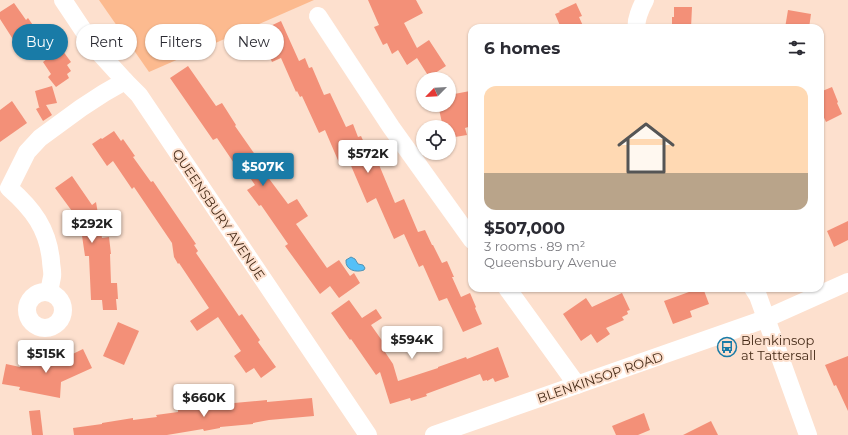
<!DOCTYPE html>
<html lang="en">
<head>
<meta charset="utf-8">
<style>
	:root { --surface:#fff; --page:#f2f2f3; --text:#2b2b33; --muted:#7c7c81; --line:#e1e1e2; --accent:#197ba7 }
	body { margin:0; font-family:Montserrat,sans-serif; background:var(--page); color:var(--text); height:100vh; display:flex; flex-direction:column; font-size:15px; white-space:nowrap }
	* { box-sizing:border-box; margin:0 }
	p { font-size:13px; color:var(--muted) }
	.icon { flex:none; width:22px; height:22px; fill:none; stroke:currentColor; stroke-width:2; stroke-linecap:round; stroke-linejoin:round }
	.map { position:relative; flex:1; overflow:hidden }
	.side { position:absolute; left:468px; top:24px; width:356px; height:268px; display:flex; flex-direction:column; background:var(--surface); border-radius:12px; box-shadow:0 1px 3px #0004 }
	.side>* { flex:none }
	.guide { position:absolute; left:12px; top:24px; width:380px; height:36px; display:flex; gap:8px }
	.needle { width:26px; rotate:246deg }
	.fabs { position:absolute; left:416px; top:72px; display:grid; gap:8px }
	.fabs a { display:grid; place-items:center; width:40px; height:40px; border-radius:50%; background:var(--surface); box-shadow:0 1px 3px #0004; font-size:20px }
	.price { position:absolute; translate:-50% -34px; padding:0 9px; border-radius:4px; background:#fff; color:#222; font-size:13px; line-height:26px; filter:drop-shadow(0 1px 2px #0008) }
	.price::after { content:''; position:absolute; left:50%; top:24px; width:12px; height:9px; margin-left:-6px; background:inherit; clip-path:polygon(0 0,100% 0,50% 100%) }
	.price.selected { background:var(--accent); color:#fff }
	ul { padding:0; list-style:none }
	li { display:grid; align-content:center; gap:8px; height:212px; padding:0 16px }
	li+li { border-top:1px solid var(--line) }
	li span { display:grid; place-items:center; height:124px; border-radius:12px; color:#555 }
	li>.icon { margin-inline-start:auto }
	span .icon { width:72px; height:72px; fill:#fffc; stroke-width:1 }
	li b { font-size:17px }
	h2 { display:flex; justify-content:space-between; align-items:center; height:48px; padding:0 16px; font-size:17px }
	.chip { padding:0 14px; border-radius:18px; background:var(--surface); box-shadow:0 1px 3px #0004; font-size:14px; line-height:36px }
	.chip.selected { background:var(--accent); color:#fff }
	.map>svg:first-child { display:block }
</style>
</head>
<body>
<div class="map">
<svg width="848" height="435" viewBox="0 0 848 435">
	<rect width="100%" height="100%" fill="#fde0ce"/>
	<!-- green -->
	<path fill="#fcba8f" d="M99 0H314L149 72Z"/>
	<!-- water -->
	<path fill="#55c0f7" stroke="#5093b4" d="M351 257 355 259 358 264 363 265 365 268 364 270C356 273 345 270 346 260Z"/>
	<!-- building -->
	<g fill="#f39078">
		<path d="M368 0H416L423 13 404 23 417 48 429 40 446 66 429 77 417 58 407 65 398 50 392 54 387 43 383 45 374 27 379 25Z"/>
		<path d="M14 3 26 20 28 18 37 31 16 44 0 19V12Z"/>
		<path d="M576 3 582 16 579 17 584 28H561L555 14 560 12 559 11Z"/>
		<path d="M674 7H692L691 28H672V17H674Z"/>
		<path d="M788 10 811 14 809 28H785Z"/>
		<path d="M281 21 299 61 305 58 309 68 312 67 324 95 330 93 346 127 353 124 358 137 361 136 373 162 377 160 395 203 404 199 418 232 425 230 432 245H433L442 263 447 261 454 277H452L461 297 470 293 476 307 475 308 482 324 463 332 447 298 439 301 423 265 419 267 404 234 394 239 376 198 367 203 349 161 340 165 325 130 319 133 302 96 300 97 297 91 296 92 281 58 272 62 261 36 268 32 266 28Z"/>
		<path d="M54 39 71 62 67 65 71 71 67 74 69 78 56 87 48 77 51 74 43 62 52 55 45 45Z"/>
		<path d="M188 66 216 106 222 103 236 125 235 126 256 156 253 159 266 177 267 176 288 204 297 199 308 216 296 224 327 268 339 260 350 276 354 273 360 283 339 298 330 286 320 294 285 246 288 244 261 205 259 206 247 190 255 185 242 166 238 169 217 138 213 140 170 78Z"/>
		<path d="M52 86 57 103 46 105 52 115 43 121 36 109 40 107H39L35 91Z"/>
		<path d="M832 87 838 102 837 103 842 114 826 122 820 109V92Z"/>
		<path d="M470 91 472 102V126L465 128 467 135 449 138V127H443L438 105H449V95Z"/>
		<path d="M12 101 27 123 0 142V110Z"/>
		<path d="M114 131 121 141 123 139 135 156 133 157 151 182 153 181 196 244 194 245 198 251 196 253 239 316 242 314 260 340 258 342 276 367 261 378 254 368 246 373 234 356 241 351 218 317 197 331 190 321 209 308 179 263 178 264 174 257 172 243 134 187 132 189 113 161 107 166 92 144 101 138 102 139Z"/>
		<path d="M72 176 92 205 96 202 102 238 109 237 111 254H110L111 283H117L118 299H116L117 310H103L102 300H91L89 256H85L80 222 55 188Z"/>
		<path d="M848 221V240L834 247 827 231Z"/>
		<path d="M700 288H703L709 304 690 311 692 317 673 324 664 301Z"/>
		<path d="M622 293 630 310 627 311 628 314 622 317 624 320 606 328 610 334 597 343 591 334 581 341 563 314 586 298 592 307Z"/>
		<path d="M349 300 362 318 376 309 382 318 371 325 388 349 385 352 393 364 398 381 438 368V367L466 357 467 359 498 347 509 377 495 382 493 378 487 381V380L483 381 480 374 426 394 427 396 411 401 410 398 390 404 380 372 376 375 351 339 350 340 331 313Z"/>
		<path d="M118 322 139 331 124 365 103 356Z"/>
		<path d="M83 349 92 368 61 382 60 398 19 390 20 387 2 384 6 364 20 367 21 363 25 364 26 357 54 363Z"/>
		<path d="M848 356V411L836 385 834 386 825 365Z"/>
		<path d="M312 398 314 416 269 420 253 423V424L220 427V428L204 431 203 429 167 435H74L73 428 102 424V423L133 418V420L157 417 156 415 178 412V410L228 401 223 404 267 400V402Z"/>
		<path d="M40 410 43 435H32L29 411Z"/>
		<path d="M644 413 650 430 638 435H616L612 426Z"/>
		<path d="M711 421 718 435H683Z"/>
	</g>
	<g fill="none" stroke-linecap="round" stroke-linejoin="round">
		<!-- minor -->
		<g stroke="#fff" stroke-width="18">
			<path d="M63 0 95 48 125 81 139 95 368 435"/>
			<path d="M318 16 391 127 472 240"/>
			<path d="M637 28C635 21 641 7 645 0"/>
			<path d="M507 288 577 385"/>
			<path d="M753 288 758 296 808 435"/>
			<path d="M49 292C50 287 51 282 52 277 53 272 51 266 51 261 48 229 33 209 9 188L27 152 40 138 81 108 104 93 125 81"/>
			<circle cx="45" cy="310" r="18"/>
			<path d="M434 435 765 319 848 282"/>
		</g>
	</g>
	<!-- icons -->
	<defs>
		<g id="bus-ring" transform="scale(1)"><circle r="9.5" fill="#fde0ce" stroke="#197ba7" stroke-width="1.5"/><path d="M-5-6H5V4H4V6H2V4H-2V6H-4V4H-5ZM-3.5-4V0h7V-4ZM-3.5 1.2v1.5H-2V1.2ZM2 1.2v1.5H3.5V1.2Z" fill="#197ba7"/></g>
	</defs>
	<g fill-rule="evenodd">
		<use href="#bus-ring" x="727" y="347"/>
	</g>
	<g text-anchor="middle" stroke-width="4" stroke-linejoin="round" paint-order="stroke">
		<!-- street labels -->
		<g font-size="13" fill="#462b18" stroke="#fde0ce">
			<text transform="translate(219 214) rotate(56)" y="5">QUEENSBURY AVENUE</text>
			<text transform="translate(600 377) rotate(-19)" y="5">BLENKINSOP ROAD</text>
		</g>
		<!-- poi labels -->
		<g font-size="13" fill="#462b18" stroke="#fde0ce" text-anchor="start">
			<text x="741" y="345">Blenkinsop<tspan x="741" dy="15">at Tattersall</tspan></text>
		</g>
	</g>
</svg>
<div class="fabs">
<a><svg class="needle" viewBox="-14 -14 28 28"><path d="M0-13l5 13h-10z" fill="#e53935"/><path d="M0 13l5-13h-10z" fill="#7c7c81"/></svg></a>
<a><svg class="icon" aria-label="locate" viewBox="0 0 24 24"><circle cx="12" cy="12" r="6"/><path d="M12 2v4M12 18v4M2 12h4M18 12h4"/></svg></a>
</div>
<b class="price" style="left:368px;top:174px">$572K</b>
<b class="price selected" style="left:263px;top:187px">$507K</b>
<b class="price" style="left:92px;top:244px">$292K</b>
<b class="price" style="left:412px;top:360px">$594K</b>
<b class="price" style="left:46px;top:374px">$515K</b>
<b class="price" style="left:204px;top:418px">$660K</b>
<div class="guide">
<a class="chip selected">Buy</a>
<a class="chip">Rent</a>
<a class="chip">Filters</a>
<a class="chip">New</a>
</div>
<section class="side">
<h2>6 homes<svg class="icon" aria-label="filters" viewBox="0 0 24 24"><path d="M4 7h16M4 17h16"/><circle cx="9" cy="7" r="2"/><circle cx="15" cy="17" r="2"/></svg></h2>
<ul>
<li><span style="background:linear-gradient(#ffd9b3 70%,#b9a48a 0)"><svg class="icon" aria-label="home" viewBox="0 0 24 24"><path d="M3 11l9-7 9 7M6 9v11h12V9"/></svg></span><div><b>$507,000</b><p>3 rooms · 89 m²</p><p>Queensbury Avenue</p></div></li>
</ul>
</section>
</div>
</body>
</html>
